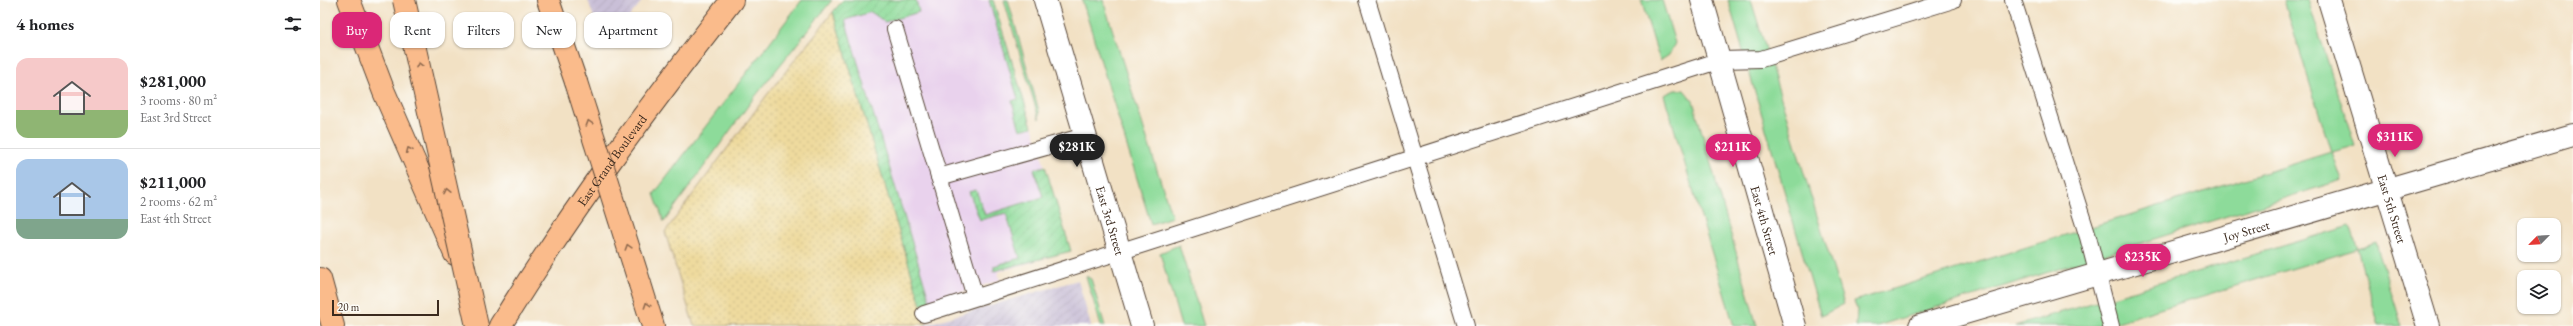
<!DOCTYPE html>
<html lang="en">
<head>
<meta charset="utf-8">
<style>
	:root { --surface:#fff; --page:#f6f6f6; --text:#202124; --muted:#757577; --line:#e0e0e0; --accent:#db2777 }
	body { margin:0; font-family:"EB Garamond",serif; background:var(--page); color:var(--text); height:100vh; display:flex; flex-direction:column; font-size:15px; white-space:nowrap }
	* { box-sizing:border-box; margin:0 }
	p { font-size:13px; color:var(--muted) }
	.icon { flex:none; width:22px; height:22px; fill:none; stroke:currentColor; stroke-width:2; stroke-linecap:round; stroke-linejoin:round }
	.map { position:relative; flex:1; overflow:hidden }
	.panel { display:flex; flex-direction:column; background:var(--surface); width:320px }
	.panel>* { flex:none }
	.top-card { position:absolute; left:12px; top:12px; width:380px; height:36px; display:flex; gap:8px }
	.needle { width:26px; rotate:246deg }
	.fabs { position:absolute; left:2197px; top:218px; display:grid; gap:8px }
	.fabs a { display:grid; place-items:center; width:44px; height:44px; border-radius:8px; background:var(--surface); box-shadow:0 1px 3px #0004; font-size:20px }
	.scale { position:absolute; left:12px; bottom:10px; width:107px; box-sizing:border-box; padding-left:4px; border:2px solid #3b2a1e; border-top:0; font-size:11px; line-height:14px; white-space:nowrap; color:#3b2a1e; -webkit-text-stroke:3px #fdfcf7; paint-order:stroke }
	.price { position:absolute; translate:-50% -34px; padding:0 9px; border-radius:14px; background:var(--accent); color:#fff; font-size:13px; line-height:26px; filter:drop-shadow(0 1px 2px #0008) }
	.price::after { content:''; position:absolute; left:50%; top:24px; width:12px; height:9px; margin-left:-6px; background:inherit; clip-path:polygon(0 0,100% 0,50% 100%) }
	.price.current { background:#222; color:#fff }
	ul { padding:0; list-style:none }
	li { display:flex; align-items:center; gap:12px; height:100px; padding:0 16px }
	li+li { border-top:1px solid var(--line) }
	li span { display:grid; place-items:center; flex:none; width:112px; height:80px; border-radius:12px; color:#555 }
	li>.icon { margin-inline-start:auto }
	span .icon { width:48px; height:48px; fill:#fffc; stroke-width:1 }
	li b { font-size:17px }
	h2 { display:flex; justify-content:space-between; align-items:center; height:48px; padding:0 16px; font-size:17px }
	.pill { padding:0 14px; border-radius:12px; background:var(--surface); box-shadow:0 1px 3px #0004; font-size:14px; line-height:36px }
	.pill.current { background:var(--accent); color:#fff }
	main { display:flex; flex:1; min-height:0 }
	.map>svg:first-child { display:block }
</style>
</head>
<body>
<main>
<section class="panel">
<h2>4 homes<svg class="icon" aria-label="filters" viewBox="0 0 24 24"><path d="M4 7h16M4 17h16"/><circle cx="9" cy="7" r="2"/><circle cx="15" cy="17" r="2"/></svg></h2>
<ul>
<li><span style="background:linear-gradient(#f6c9c9 65%,#8fb573 0)"><svg class="icon" aria-label="home" viewBox="0 0 24 24"><path d="M3 11l9-7 9 7M6 9v11h12V9"/></svg></span><div><b>$281,000</b><p>3 rooms · 80 m²</p><p>East 3rd Street</p></div></li>
<li><span style="background:linear-gradient(#a9c7e8 75%,#7fa58c 0)"><svg class="icon" aria-label="home" viewBox="0 0 24 24"><path d="M3 11l9-7 9 7M6 9v11h12V9"/></svg></span><div><b>$211,000</b><p>2 rooms · 62 m²</p><p>East 4th Street</p></div></li>
</ul>
</section>
<div class="map">
<svg width="2253" height="326" viewBox="0 0 2253 326">
	<defs>
		<pattern id="industrial-furrows" width="10" height="10" patternUnits="userSpaceOnUse"><rect width="10" height="10" fill="#c9bfd7"/><path d="M-1 1l2-2M0 10L10 0M9 11l2-2" fill="none" stroke="#aea4b8"/></pattern>
		<pattern id="sand-dots" width="8" height="8" patternUnits="userSpaceOnUse"><rect width="8" height="8" fill="#eeda9e"/><path d="M2 2h.1M6 6h.1" fill="none" stroke="#cdbb88" stroke-width="1.8" stroke-linecap="round"/></pattern>
		<pattern id="garden-furrows" width="10" height="10" patternUnits="userSpaceOnUse"><rect width="10" height="10" fill="#8ddb9a"/><path d="M-1 1l2-2M0 10L10 0M9 11l2-2" fill="none" stroke="#7bbc84"/></pattern>
	</defs>
	<rect width="100%" height="100%" fill="#fdfcf7"/>
	<filter id="ink" filterUnits="userSpaceOnUse"><feTurbulence type="fractalNoise" baseFrequency=".025" numOctaves="2"/><feDisplacementMap in="SourceGraphic" scale="8" xChannelSelector="R" yChannelSelector="G"/><feConvolveMatrix kernelMatrix="1 2 1 2 8 2 1 2 1" color-interpolation-filters="sRGB"/></filter>
	<filter id="wash" filterUnits="userSpaceOnUse"><feTurbulence type="fractalNoise" baseFrequency=".012" numOctaves="4" result="noise"/><feDisplacementMap in="SourceGraphic" scale="16" xChannelSelector="R" yChannelSelector="G"/><feGaussianBlur stdDeviation="0.9" result="paint"/><feColorMatrix in="noise" values="0 0 0 0 0 0 0 0 0 0 0 0 0 0 0 0 0 1.4 0 .05"/><feComposite in="paint" operator="in"/></filter>
	<g filter="url(#wash)">
		<rect width="100%" height="100%" fill="#f2e1c4"/>
		<!-- built -->
		<path fill="#e9d2ed" d="M523 0H673L751 251 678 272 680 280 601 305 513 12Z"/>
		<!-- industrial -->
		<g fill="url(#industrial-furrows)">
			<path d="M268 0H323L284 47Z"/>
			<path d="M758 280 771 326H601L607 324Z"/>
		</g>
		<!-- grass -->
		<g fill="#8ddb9a" stroke="#64825c">
			<path d="M482 0H512L430 103 344 222 334 194Z"/>
			<path d="M684 0H688L719 111V119Z"/>
			<path d="M762 0H783L852 217 831 224Z"/>
			<path d="M1321 0H1342L1355 43 1349 55 1340 61Z"/>
			<path d="M1408 0H1431L1524 304 1501 316Z"/>
			<path d="M1964 0H1988L2035 146 2012 152 2022 180 1557 326H1536L1537 309 1534 301 2011 152Z"/>
			<path d="M1355 90H1364L1373 101 1437 326H1414L1344 95Z"/>
			<path d="M2030 226 2038 249 2056 243 2082 326H2059L2037 249 1784 326H1695Z"/>
			<path d="M859 245 884 326H861L840 253Z"/>
			<path d="M766 276 771 279 785 326H781Z"/>
		</g>
		<!-- sand -->
		<path fill="url(#sand-dots)" stroke="#94825e" d="M513 12 607 324 374 326 345 232 447 95Z"/>
		<!-- garden -->
		<g fill="url(#garden-furrows)" stroke="#64825c">
			<path d="M523 0H596L599 12 565 22 551 12 525 20 610 302 601 305 513 12Z"/>
			<path d="M669 0H673L712 127 700 130 692 101 698 99Z"/>
			<path d="M725 166 751 251 674 271V266L700 258 686 213 660 220 649 192 656 190 665 215 723 197 714 169Z"/>
		</g>
	</g>
	<g filter="url(#ink)">
		<g fill="none" stroke-linecap="round" stroke-linejoin="round">
			<!-- service casing -->
			<g stroke="#564537" stroke-width="18">
				<g id="service">
					<path d="M1047 0 1146 326"/>
					<path d="M1693 0 1768 237 1791 326"/>
					<path d="M575 29 655 297"/>
					<path d="M619 177 765 136"/>
					<path d="M604 314 1401 60 1441 59 1633 0"/>
				</g>
			</g>
			<!-- minor casing -->
			<g stroke="#564537" stroke-width="24">
				<g id="minor">
					<path id="s1" d="M1382 0 1475 326"/>
					<path id="s2" d="M2009 0 2108 326"/>
					<path id="s3" d="M1600 326 2253 135"/>
				</g>
			</g>
			<!-- tertiary casing -->
			<g stroke="#564537" stroke-width="24">
				<g id="tertiary">
					<path id="s4" d="M725 0 822 326"/>
				</g>
			</g>
			<!-- primary casing -->
			<g stroke="#564537" stroke-width="24">
				<g id="primary">
					<path id="s5" d="M180 326C250 212 330 105 412 0"/>
				</g>
			</g>
			<!-- motorway casing -->
			<g stroke="#564537" stroke-width="24">
				<g id="motorway">
					<path d="M29 0 64 92 135 254"/>
					<path d="M228 0 256 82"/>
					<path d="M0 279 13 326"/>
					<path d="M320 284 333 326"/>
				</g>
			</g>
			<!-- service -->
			<use href="#service" stroke="#fff" stroke-width="16"/>
			<!-- minor -->
			<use href="#minor" stroke="#fff" stroke-width="22"/>
			<!-- tertiary -->
			<use href="#tertiary" stroke="#fff" stroke-width="22"/>
			<!-- primary -->
			<use href="#primary" stroke="#fabb8b" stroke-width="22"/>
			<!-- motorway -->
			<use href="#motorway" stroke="#fabb8b" stroke-width="22"/>
			<!-- motorway-bridge casing -->
			<g stroke="#564537" stroke-width="24" stroke-linecap="butt">
				<g id="motorway-bridge">
					<path d="M84 0 157 326"/>
					<path d="M256 82 320 284"/>
				</g>
			</g>
			<!-- motorway-bridge -->
			<use href="#motorway-bridge" stroke="#fabb8b" stroke-width="22"/>
		</g>
		<!-- one-way arrows -->
		<defs><path id="oneway-chevron" d="M-2-3.5L2.5 0L-2 3.5" fill="none" stroke-width="1.6" stroke-linecap="round" stroke-linejoin="round"/></defs>
		<g stroke="#916b4f">
			<use href="#oneway-chevron" transform="translate(99 65) rotate(-102)"/>
			<use href="#oneway-chevron" transform="translate(269 123) rotate(-107)"/>
			<use href="#oneway-chevron" transform="translate(89 150) rotate(-114)"/>
			<use href="#oneway-chevron" transform="translate(127 192) rotate(-102)"/>
			<use href="#oneway-chevron" transform="translate(308 247) rotate(-107)"/>
			<use href="#oneway-chevron" transform="translate(327 305) rotate(-108)"/>
		</g>
	</g>
	<g text-anchor="middle" stroke-width="3" stroke-linejoin="round" paint-order="stroke">
		<!-- street labels -->
		<g font-size="13" fill="#3b2a1e" stroke="#fdfcf7">
			<text dy="5" stroke="none"><textPath href="#s5" startOffset="200">East Grand Boulevard</textPath></text>
			<text dy="5" stroke="none"><textPath href="#s2" startOffset="218">East 5th Street</textPath></text>
			<text dy="5" stroke="none"><textPath href="#s4" startOffset="230">East 3rd Street</textPath></text>
			<text dy="5" stroke="none"><textPath href="#s1" startOffset="229">East 4th Street</textPath></text>
			<text dy="5" stroke="none"><textPath href="#s3" startOffset="340">Joy Street</textPath></text>
		</g>
	</g>
</svg>
<div class="fabs">
<a><svg class="needle" viewBox="-14 -14 28 28"><path d="M0-13l5 13h-10z" fill="#e53935"/><path d="M0 13l5-13h-10z" fill="#757577"/></svg></a>
<a><svg class="icon" aria-label="layers" viewBox="0 0 24 24"><path d="M12 4l9 5-9 5-9-5zM3 14l9 5 9-5"/></svg></a>
</div>
<div class="scale">20 m</div>
<b class="price" style="left:2075px;top:158px">$311K</b>
<b class="price current" style="left:757px;top:168px">$281K</b>
<b class="price" style="left:1413px;top:168px">$211K</b>
<b class="price" style="left:1823px;top:278px">$235K</b>
<div class="top-card">
<a class="pill current">Buy</a>
<a class="pill">Rent</a>
<a class="pill">Filters</a>
<a class="pill">New</a>
<a class="pill">Apartment</a>
</div>
</div>
</main>
</body>
</html>
